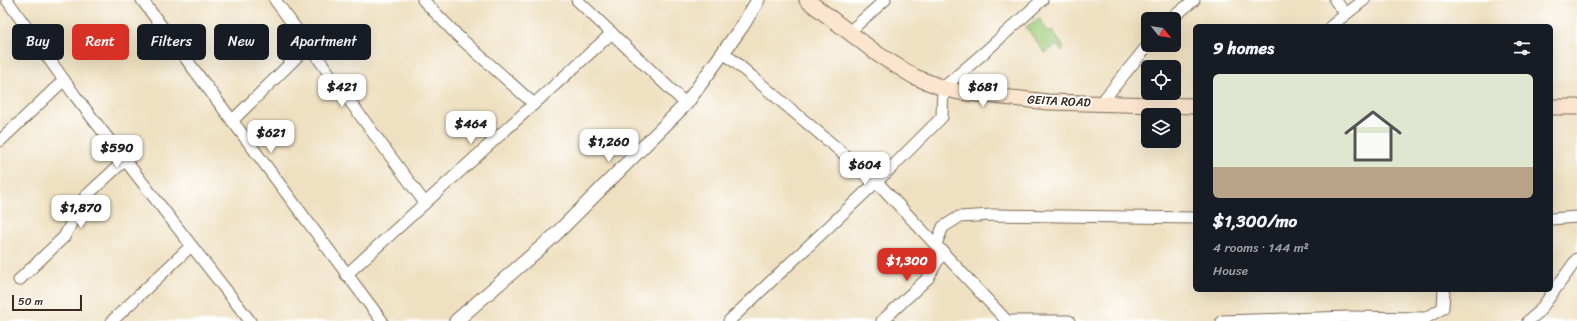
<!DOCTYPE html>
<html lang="en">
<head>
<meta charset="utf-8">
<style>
	:root { --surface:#171b24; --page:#242831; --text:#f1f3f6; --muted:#9ea1a6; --accent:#d93025 }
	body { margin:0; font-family:Sriracha,sans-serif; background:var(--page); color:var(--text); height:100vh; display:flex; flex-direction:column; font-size:15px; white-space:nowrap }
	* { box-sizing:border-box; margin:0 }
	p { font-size:13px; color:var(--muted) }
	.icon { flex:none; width:22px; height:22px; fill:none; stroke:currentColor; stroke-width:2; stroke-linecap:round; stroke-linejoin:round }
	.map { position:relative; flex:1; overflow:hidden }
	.panel { position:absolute; left:1193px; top:24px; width:360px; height:268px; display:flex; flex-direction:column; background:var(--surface); border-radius:6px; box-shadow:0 4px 16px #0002 }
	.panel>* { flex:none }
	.guide { position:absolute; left:12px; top:24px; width:380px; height:36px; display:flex; gap:8px }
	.needle { width:26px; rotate:120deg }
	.controls { position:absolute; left:1141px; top:12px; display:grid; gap:8px }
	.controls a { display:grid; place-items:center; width:40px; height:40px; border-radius:6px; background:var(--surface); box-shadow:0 4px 16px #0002; font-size:20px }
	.scale { position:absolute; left:12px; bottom:10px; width:70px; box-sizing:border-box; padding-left:4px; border:2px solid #3b2a1e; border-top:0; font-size:11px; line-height:14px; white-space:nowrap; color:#3b2a1e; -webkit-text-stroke:3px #fff; paint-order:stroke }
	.price { position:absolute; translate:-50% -34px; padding:0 9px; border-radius:8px; background:#fff; color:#222; font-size:13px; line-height:26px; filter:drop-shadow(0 1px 2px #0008) }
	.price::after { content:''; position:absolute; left:50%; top:24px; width:12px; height:9px; margin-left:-6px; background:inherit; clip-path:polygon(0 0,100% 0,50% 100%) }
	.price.current { background:var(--accent); color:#fff }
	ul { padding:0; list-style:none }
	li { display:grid; align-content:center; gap:8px; height:212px; padding:0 20px }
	li span { display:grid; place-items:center; height:124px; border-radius:6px; color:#555 }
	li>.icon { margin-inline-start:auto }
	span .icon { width:72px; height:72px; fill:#fffc; stroke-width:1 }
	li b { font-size:17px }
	h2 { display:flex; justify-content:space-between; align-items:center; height:48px; padding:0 20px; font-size:17px }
	.pill { padding:0 14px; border-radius:6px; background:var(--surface); box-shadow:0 4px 16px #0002; font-size:14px; line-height:36px }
	.pill.current { background:var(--accent); color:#fff }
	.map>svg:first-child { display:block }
</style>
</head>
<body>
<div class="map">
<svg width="1577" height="321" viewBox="0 0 1577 321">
	<rect width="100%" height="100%" fill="#fff"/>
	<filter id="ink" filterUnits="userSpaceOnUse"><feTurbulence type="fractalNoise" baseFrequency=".025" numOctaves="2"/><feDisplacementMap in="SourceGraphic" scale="8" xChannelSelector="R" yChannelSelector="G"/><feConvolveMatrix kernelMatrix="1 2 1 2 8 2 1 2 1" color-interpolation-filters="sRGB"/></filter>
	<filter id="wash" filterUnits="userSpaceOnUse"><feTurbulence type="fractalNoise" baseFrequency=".012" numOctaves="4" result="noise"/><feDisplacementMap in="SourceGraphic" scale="16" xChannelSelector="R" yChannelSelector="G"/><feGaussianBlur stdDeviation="0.9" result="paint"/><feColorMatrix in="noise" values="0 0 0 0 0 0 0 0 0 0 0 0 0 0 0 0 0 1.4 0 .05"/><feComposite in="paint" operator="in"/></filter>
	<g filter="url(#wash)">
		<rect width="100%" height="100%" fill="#eee0c0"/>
		<!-- green -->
		<path fill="#9dc977" stroke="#6c7a4a" d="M1039 18 1049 32 1052 30 1064 48 1061 51 1057 45 1045 53 1026 27Z"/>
	</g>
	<g filter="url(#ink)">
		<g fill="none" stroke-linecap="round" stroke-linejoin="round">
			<!-- minor casing -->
			<g stroke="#7a6a57" stroke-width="13">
				<g id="minor">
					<path d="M7 0 76 97 250 321"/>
					<path d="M142 0 382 321"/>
					<path d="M275 0 425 203"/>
					<path d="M423 0 458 36 534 104"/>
					<path d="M577 0 686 104"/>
					<path d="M1335 0 1346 14"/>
					<path d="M1171 19 1194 0"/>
					<path d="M1331 26 1364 0"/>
					<path d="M849 32 885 0"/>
					<path d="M723 52 877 182 1007 321"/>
					<path d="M1101 103 1148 45"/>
					<path d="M232 121 309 45"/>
					<path d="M0 141 64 80"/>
					<path d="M1551 219 1577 217"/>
					<path d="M936 244 943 227 959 217 992 215 1195 218"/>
					<path d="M346 275 612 33"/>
					<path d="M19 280 64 237 85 197 125 160"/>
					<path d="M112 321 191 246"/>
					<path d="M729 321 891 168 942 117 943 88 986 51 1042 0"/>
					<path d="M882 321 928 278 943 251"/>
					<path d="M1007 321H1069"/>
					<path d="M1222 321 1349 317 1426 318 1443 308 1444 290"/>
					<path d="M1528 321 1538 313 1577 259"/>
				</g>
			</g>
			<!-- tertiary casing -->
			<g stroke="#7a6a57" stroke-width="15">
				<path id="tertiary" d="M456 321 553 237 686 104 743 25 758 0"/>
			</g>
			<!-- secondary casing -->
			<g stroke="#7a6a57" stroke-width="17">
				<g id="secondary">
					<path d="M807 0 879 55 915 77 943 88 959 92 1048 102 1195 106"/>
					<path d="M1551 107H1577"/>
				</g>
			</g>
			<!-- minor -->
			<use href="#minor" stroke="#fff" stroke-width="11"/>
			<!-- tertiary -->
			<use href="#tertiary" stroke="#fff" stroke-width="13"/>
			<!-- secondary -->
			<use href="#secondary" stroke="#fbe5cf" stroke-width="15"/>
		</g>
	</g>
	<g text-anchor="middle" stroke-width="3.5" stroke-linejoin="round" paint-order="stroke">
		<!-- street labels -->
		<g font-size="12" fill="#3b2a1e" stroke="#fff">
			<text transform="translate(1059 101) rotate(3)" y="4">GEITA ROAD</text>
		</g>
	</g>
</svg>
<div class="controls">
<a><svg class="needle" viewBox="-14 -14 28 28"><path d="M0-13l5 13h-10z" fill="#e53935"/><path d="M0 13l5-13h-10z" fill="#9ea1a6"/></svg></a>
<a><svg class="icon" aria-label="locate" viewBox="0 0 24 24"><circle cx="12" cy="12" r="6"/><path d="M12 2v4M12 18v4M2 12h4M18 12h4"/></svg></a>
<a><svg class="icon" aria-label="layers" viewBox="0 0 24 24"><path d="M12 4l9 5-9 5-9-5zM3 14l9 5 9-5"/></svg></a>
</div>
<div class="scale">50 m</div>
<b class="price" style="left:342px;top:108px">$421</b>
<b class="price" style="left:983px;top:108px">$681</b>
<b class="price" style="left:471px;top:145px">$464</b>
<b class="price" style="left:271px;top:154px">$621</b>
<b class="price" style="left:609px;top:163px">$1,260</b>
<b class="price" style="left:117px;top:169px">$590</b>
<b class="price" style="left:865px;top:186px">$604</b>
<b class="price" style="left:81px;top:229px">$1,870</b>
<b class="price current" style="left:907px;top:282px">$1,300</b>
<div class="guide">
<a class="pill">Buy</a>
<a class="pill current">Rent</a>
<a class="pill">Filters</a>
<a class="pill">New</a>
<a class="pill">Apartment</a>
</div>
<section class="panel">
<h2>9 homes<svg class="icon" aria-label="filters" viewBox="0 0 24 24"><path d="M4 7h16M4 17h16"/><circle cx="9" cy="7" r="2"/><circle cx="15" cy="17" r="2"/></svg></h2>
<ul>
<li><span style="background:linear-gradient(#dfe7d0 75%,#b9a48a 0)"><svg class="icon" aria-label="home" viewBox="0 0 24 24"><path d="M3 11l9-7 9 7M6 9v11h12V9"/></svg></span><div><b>$1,300/mo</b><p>4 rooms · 144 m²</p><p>House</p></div></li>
</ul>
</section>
</div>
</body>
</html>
